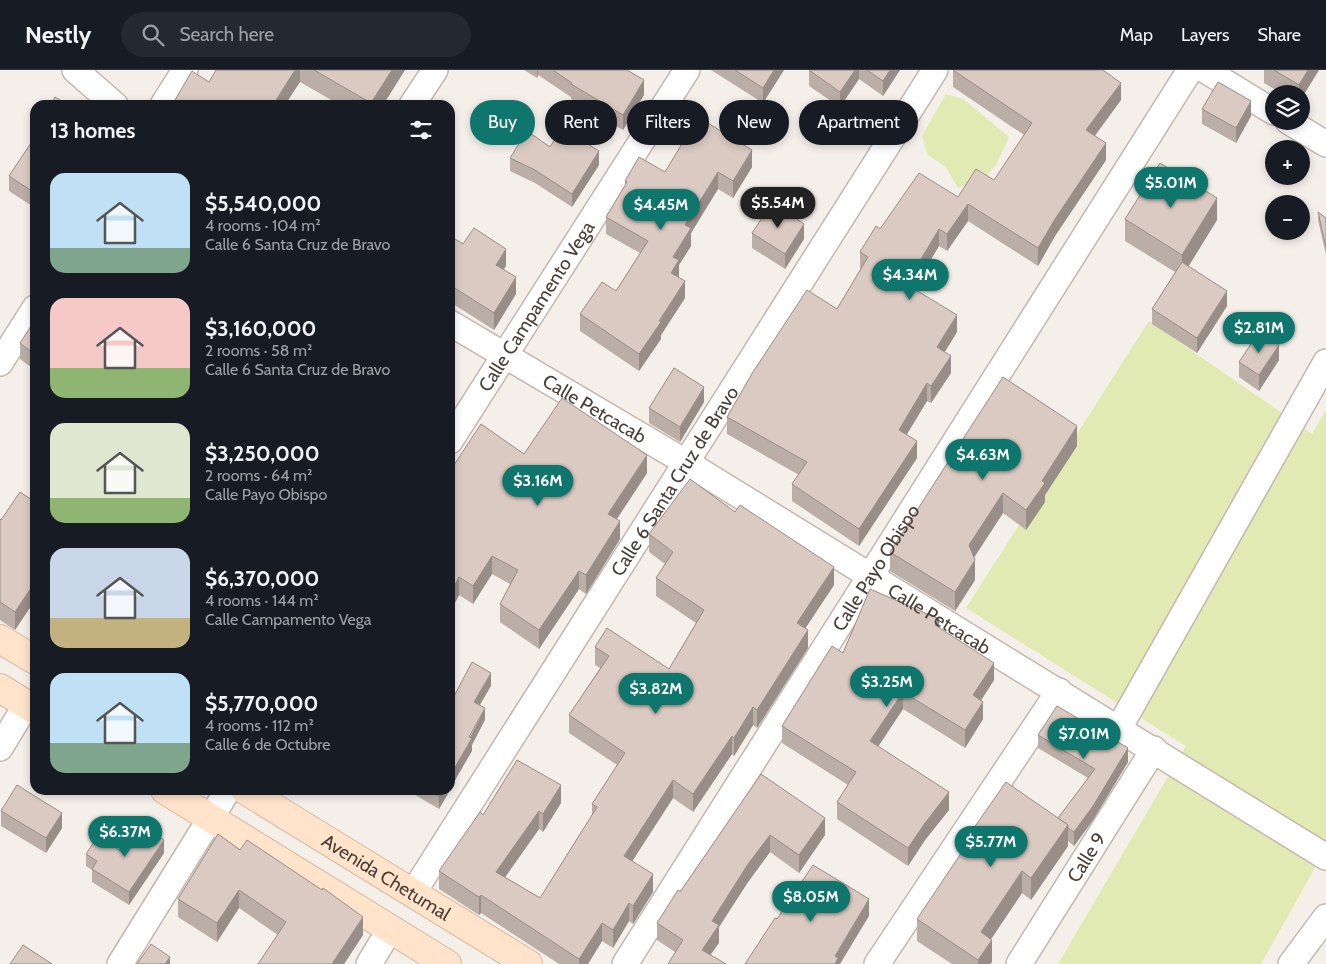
<!DOCTYPE html>
<html lang="en">
<head>
<meta charset="utf-8">
<style>
	:root { --surface:#171b24; --page:#242831; --text:#f1f3f6; --muted:#9ea1a6; --line:#363941; --accent:#0f766e }
	body { margin:0; font-family:Cabin,sans-serif; background:var(--page); color:var(--text); height:100vh; display:flex; flex-direction:column; font-size:19px; white-space:nowrap }
	* { box-sizing:border-box; margin:0 }
	p { font-size:16px; color:var(--muted) }
	.icon { flex:none; width:28px; height:28px; fill:none; stroke:currentColor; stroke-width:2; stroke-linecap:round; stroke-linejoin:round }
	.map { position:relative; flex:1; overflow:hidden }
	.drawer { position:absolute; left:30px; top:30px; width:425px; height:695px; display:flex; flex-direction:column; background:var(--surface); border-radius:15px; box-shadow:0 2px 8px #0003 }
	.drawer>* { flex:none }
	.guide { position:absolute; left:470px; top:30px; width:475px; height:45px; display:flex; gap:10px }
	.fabs { position:absolute; left:1265px; top:15px; display:grid; gap:10px }
	.fabs a { display:grid; place-items:center; width:45px; height:45px; border-radius:50%; background:var(--surface); box-shadow:0 2px 8px #0003; font-size:25px }
	.price { position:absolute; translate:-50% -42px; padding:0 11px; border-radius:18px; background:var(--accent); color:#fff; font-size:16px; line-height:32px; filter:drop-shadow(0 1px 2px #0008) }
	.price::after { content:''; position:absolute; left:50%; top:30px; width:15px; height:11px; margin-left:-8px; background:inherit; clip-path:polygon(0 0,100% 0,50% 100%) }
	.price.selected { background:#222; color:#fff }
	ul { padding:0; list-style:none }
	li { display:flex; align-items:center; gap:15px; height:125px; padding:0 20px }
	li span { display:grid; place-items:center; flex:none; width:140px; height:100px; border-radius:15px; color:#555 }
	li>.icon { margin-inline-start:auto }
	span .icon { width:60px; height:60px; fill:#fffc; stroke-width:1 }
	li b { font-size:21px }
	h2 { display:flex; justify-content:space-between; align-items:center; height:60px; padding:0 20px; font-size:21px }
	.tag { padding:0 18px; border-radius:22px; background:var(--surface); box-shadow:0 2px 8px #0003; font-size:18px; line-height:45px }
	.tag.selected { background:var(--accent); color:#fff }
	header { display:flex; align-items:center; gap:30px; box-sizing:border-box; height:70px; padding:0 25px; background:var(--surface); border-bottom:1px solid var(--line) }
	header strong { font-size:24px }
	nav { display:flex; gap:28px; margin-inline-start:auto; font-size:18px }
	.search { width:350px; height:45px; background:var(--page); display:flex; align-items:center; gap:12px; box-sizing:border-box; padding:0 18px; border-radius:28px; color:var(--muted); font-size:19px }
	.map>svg:first-child { display:block }
</style>
</head>
<body>
<header>
<strong>Nestly</strong>
<div class="search"><svg class="icon" aria-label="search" viewBox="0 0 24 24"><circle cx="10" cy="10" r="6"/><path d="M15 15l6 6"/></svg>Search here</div>
<nav><a>Map</a><a>Layers</a><a>Share</a></nav>
</header>
<div class="map">
<svg width="1326" height="894" viewBox="0 0 1326 894">
	<rect width="100%" height="100%" fill="#f5efea"/>
	<!-- green -->
	<g fill="#e1eab3">
		<path d="M946 24 963 29 1009 67 996 95 984 109 958 118 946 97 928 85 922 66Z"/>
		<path d="M1149 251 1312 364 1326 340V778L1261 894H1058L1186 676 966 538Z"/>
	</g>
	<g fill="none" stroke-linecap="round" stroke-linejoin="round">
		<!-- minor casing -->
		<g stroke="#c4b7af" stroke-width="28">
			<g id="minor">
				<path d="M75 0 115 35"/>
				<path d="M1205 0 1274 42"/>
				<path d="M163 35 185 0"/>
				<path d="M412 35 435 0"/>
				<path d="M1288 51 1326 74"/>
				<path id="s1" d="M450 253 687 393 1326 787"/>
				<path d="M0 293 35 238"/>
				<path id="s2" d="M450 371 687 0"/>
				<path d="M1119 658 1326 292"/>
				<path d="M0 678 26 635"/>
				<path id="s3" d="M413 823 935 0"/>
				<path d="M120 894 228 720"/>
				<path d="M369 894 390 859"/>
				<path id="s4" d="M625 894 1190 0"/>
				<path d="M877 894 1059 621"/>
				<path id="s5" d="M1019 894 1154 679"/>
				<path d="M1291 894 1326 847"/>
			</g>
		</g>
		<!-- secondary casing -->
		<g stroke="#d9b79c" stroke-width="30">
			<g id="secondary">
				<path d="M0 569 35 590"/>
				<path d="M0 618 35 640"/>
				<path d="M165 720 447 894"/>
				<path id="s6" d="M245 720 528 894"/>
			</g>
		</g>
		<!-- minor -->
		<use href="#minor" stroke="#fff" stroke-width="25"/>
		<!-- secondary -->
		<use href="#secondary" stroke="#ffe4cb" stroke-width="28"/>
	</g>
	<!-- wall -->
	<g fill="#bbaea7">
		<path d="M216 0H405L383 35H340L300 12H209Z"/>
		<path d="M524 0H627L644 25 623 60 571 29V27L538 5 537 8Z"/>
		<path d="M711 0H784L763 33Z"/>
		<path d="M809 0H900L883 26 859 9 840 37 809 16Z"/>
		<path d="M953 0 1121 30 1095 66 1106 90 1055 166 1038 196 968 151 947 181 939 176 913 218 957 262 945 282 951 303 931 333 927 331 907 364 917 388 859 476 792 431V414L799 405 727 364V347L837 239 860 200V182L880 159 958 127 994 110 1024 65 953 17Z"/>
		<path d="M1264 0H1319L1301 29V24H1283L1264 13Z"/>
		<path d="M1202 39 1251 46 1236 73 1202 54Z"/>
		<path d="M35 67V138L9 121V106Z"/>
		<path d="M550 77 599 95 572 137 535 113 510 101V88Z"/>
		<path d="M752 97 733 128 718 119 691 163V176L679 195V207L685 228 661 265V269L639 301 580 261V244L616 221 640 183 606 164V147L625 116V111L665 102Z"/>
		<path d="M1318 142 1326 148V185L1318 150Z"/>
		<path d="M1125 149 1217 150 1188 196 1227 236 1197 283 1152 254V239L1175 202 1125 171Z"/>
		<path d="M752 163 804 169 785 199 752 178Z"/>
		<path d="M450 166 463 174 506 196 504 199 516 224 494 260 450 232Z"/>
		<path d="M35 251V300L20 289V273Z"/>
		<path d="M1279 290 1259 321 1239 307V292Z"/>
		<path d="M704 332 680 372 649 353V338Z"/>
		<path d="M1077 376 1045 425V432L1026 460 1003 443 974 488 975 510 955 541 890 501V482Z"/>
		<path d="M524 384 647 403 617 449 620 469 586 524 579 519 539 579 500 552V534L510 514 492 504 473 534 459 525 450 542V401Z"/>
		<path d="M35 432V530L15 560 0 550V449L1 450Z"/>
		<path d="M735 442 834 515 805 558 808 578 757 658 753 655 734 686 732 684 693 742 673 728 632 791 653 822 633 854 629 851 613 878 602 871 588 894H559L481 843 479 845 439 819V801L483 745 561 733 543 762 539 759 505 807 540 828 592 745V734L617 695 569 663V645L600 598 595 595V577L669 599 696 553 656 526V508L665 494 649 482V464Z"/>
		<path d="M939 558 994 610 981 630 983 649 965 678 903 639 878 676 949 740 925 770 908 796 837 749V732L848 715 782 673V656L843 583Z"/>
		<path d="M1038 665 1128 692 1093 750 1074 776 1068 771V776L1031 830 1022 823 991 869 992 892 990 894H952L917 871V849L969 772V765L1058 748 1088 708 1038 678Z"/>
		<path d="M761 704 825 765 799 803 770 782 748 812 719 857V873L675 882 657 870V853L680 822Z"/>
		<path d="M407 720H450L439 739Z"/>
		<path d="M1 741 62 758 46 783 1 756Z"/>
		<path d="M218 764 363 865 344 894H258L278 865 239 838 217 872 178 847V829Z"/>
		<path d="M122 782 164 783 129 835 92 812V800L86 796V784Z"/>
	</g>
	<!-- shaded-wall -->
	<g fill="#998d88">
		<path d="M295 0H300V12L285 35H273Z"/>
		<path d="M392 0H405L383 35H371V33Z"/>
		<path d="M537 0H538V5L537 8Z"/>
		<path d="M774 0H784L763 33V18Z"/>
		<path d="M855 0H859V9L840 37V22Z"/>
		<path d="M890 0H900L883 26V11Z"/>
		<path d="M1308 0H1319L1301 29V24H1299V15Z"/>
		<path d="M644 10V25L623 60V45Z"/>
		<path d="M1121 13V30L1086 77V60Z"/>
		<path d="M1251 31V46L1236 73V58Z"/>
		<path d="M1106 73V90L1055 166 1038 196V178L1055 149Z"/>
		<path d="M752 80V97L733 128V111Z"/>
		<path d="M599 81V95L572 137V124Z"/>
		<path d="M718 102V119L691 163V176L679 195V207L671 203 673 187 685 155Z"/>
		<path d="M1217 128V150L1182 207V185Z"/>
		<path d="M968 134V151L947 181V164Z"/>
		<path d="M804 154V169L785 199V184Z"/>
		<path d="M939 159V176L906 231V214Z"/>
		<path d="M506 179V196L496 212V195Z"/>
		<path d="M516 207V224L494 260V243Z"/>
		<path d="M685 211V228L661 265V269L639 301V284Z"/>
		<path d="M1227 221V236L1197 283V268Z"/>
		<path d="M957 245V262L937 294V277Z"/>
		<path d="M1279 275V290L1259 321V305Z"/>
		<path d="M951 286V303L931 333V316Z"/>
		<path d="M927 313V331L899 377V360Z"/>
		<path d="M704 317V332L680 372V357Z"/>
		<path d="M1077 356V376L1045 425V432L1026 460V440L1042 411Z"/>
		<path d="M917 371V388L859 476V459Z"/>
		<path d="M647 385V403L608 462V444Z"/>
		<path d="M1003 423V443L969 495V475Z"/>
		<path d="M620 451V469L586 524V505Z"/>
		<path d="M492 486V504L473 534V516Z"/>
		<path d="M975 490V510L955 541V522Z"/>
		<path d="M834 497V515L797 571V553Z"/>
		<path d="M579 501V519L539 579V560Z"/>
		<path d="M459 507V525L450 542V524Z"/>
		<path d="M35 512V530L15 560V542Z"/>
		<path d="M939 549V567L935 555Z"/>
		<path d="M808 560V578L757 658V640Z"/>
		<path d="M994 593V610L973 643V625Z"/>
		<path d="M491 603V616L474 645V632Z"/>
		<path d="M903 622V639L870 689V671Z"/>
		<path d="M983 632V649L965 678V660Z"/>
		<path d="M753 637V655L734 686V668Z"/>
		<path d="M485 638V650L472 675V681L450 719V706Z"/>
		<path d="M732 666V684L693 742V724Z"/>
		<path d="M1128 678V692L1093 750 1074 776V762Z"/>
		<path d="M673 710V728L624 804V786Z"/>
		<path d="M561 715V733L543 762V744Z"/>
		<path d="M442 720H450L439 739V726Z"/>
		<path d="M949 722V740L925 770 908 796V778L925 753Z"/>
		<path d="M539 741V759L496 820V802Z"/>
		<path d="M62 743V758L46 783V768Z"/>
		<path d="M825 748V765L799 803V785Z"/>
		<path d="M1068 755V776L1031 830V808Z"/>
		<path d="M770 765V782L748 812 719 857V873L704 894 702 880 712 851 748 794Z"/>
		<path d="M164 770V783L129 835V822Z"/>
		<path d="M1022 801V823L981 884V862Z"/>
		<path d="M653 804V822L633 854V836Z"/>
		<path d="M239 820V838L217 872V853Z"/>
		<path d="M481 825V843L479 845V827Z"/>
		<path d="M869 829V846L840 894H835V886Z"/>
		<path d="M629 833V851L613 878V860Z"/>
		<path d="M363 847V865L344 894H332Z"/>
		<path d="M602 853V871L588 894H579V889Z"/>
		<path d="M992 870V892L990 894H978V890Z"/>
		<path d="M170 887V894H165Z"/>
	</g>
	<!-- building -->
	<g fill="#dacac2" stroke="#998d88">
		<path d="M216 0H295L273 35H172L192 1 209 12Z"/>
		<path d="M314 0H392L371 33Z"/>
		<path d="M553 0H627L644 10 623 45 571 14 572 13Z"/>
		<path d="M735 0H774L763 18Z"/>
		<path d="M809 0H855L840 22Z"/>
		<path d="M867 0H890L883 11Z"/>
		<path d="M953 0H1103L1121 13 1086 60 1106 73 1055 149 1038 178 968 134 947 164 939 159 906 214 957 245 937 277 951 286 931 316 927 313 899 360 917 371 859 459 792 414 807 392 727 347 753 302 807 220 837 239 868 187 860 182 876 156 880 159 919 103 958 127 976 99 994 110 1032 53Z"/>
		<path d="M1274 0H1308L1299 15Z"/>
		<path d="M1218 12 1251 31 1236 58 1202 39Z"/>
		<path d="M55 27 68 35H51Z"/>
		<path d="M698 47 752 80 733 111 718 102 685 155 691 158 673 187 679 190 671 203 685 211 659 251 661 252 639 284 580 244 602 212 616 221 648 171 606 147 627 112 625 111 639 87 665 102Z"/>
		<path d="M562 58 599 81 572 124 535 100 510 88 527 61 550 77Z"/>
		<path d="M35 67V123L9 106Z"/>
		<path d="M1160 93 1217 128 1182 185 1125 149Z"/>
		<path d="M772 133 804 154 785 184 752 163Z"/>
		<path d="M1318 142 1326 148V177Z"/>
		<path d="M474 158 506 179 496 195 516 207 494 243 450 215V166L463 174Z"/>
		<path d="M1182 192 1227 221 1197 268 1152 239Z"/>
		<path d="M35 250V285L20 273Z"/>
		<path d="M1259 262 1279 275 1259 305 1239 292Z"/>
		<path d="M674 298 704 317 680 357 649 338Z"/>
		<path d="M1003 307 1077 356 1042 411 1045 413 1026 440 1003 423 969 475 975 490 955 522 890 482Z"/>
		<path d="M562 328 647 385 608 444 620 451 586 505 579 501 539 560 500 534 518 500 492 486 473 516 459 507 450 524V401L481 354 524 384Z"/>
		<path d="M690 409 735 442 740 435 834 497 797 553 808 560 757 640 753 637 734 668 732 666 693 724 673 710 624 786 653 804 633 836 629 833 613 860 602 853 579 889 481 825 479 827 439 801 480 742 483 745 517 690 561 715 543 744 539 741 496 802 540 828 597 737 592 734 625 683 569 645 609 586 595 577 607 558 669 599 704 540 656 508 673 482 649 464Z"/>
		<path d="M20 422 35 432V512L15 542 0 532V449L1 450Z"/>
		<path d="M870 519 939 549 935 555 994 593 973 625 983 632 965 660 903 622 870 671 949 722 925 753 908 778 837 732 856 702 782 656 832 576 843 583Z"/>
		<path d="M472 592 491 603 474 632 485 638 469 667 472 668 450 706V634Z"/>
		<path d="M1057 636 1128 678 1093 736 1074 762 1068 758V755L1058 748 1095 699 1038 665Z"/>
		<path d="M761 704 825 748 799 785 770 765 748 794 712 851 719 855 702 880 726 894H668L683 870 657 853 678 820 680 822Z"/>
		<path d="M1006 712 1068 755 1031 808 1022 801 981 862 992 870 978 890 917 849 972 767 969 765Z"/>
		<path d="M17 715 62 743 46 768 1 741Z"/>
		<path d="M428 720H442L439 726Z"/>
		<path d="M141 754 164 770 129 822 92 799 97 791 86 784 98 766 122 782Z"/>
		<path d="M218 764 240 780 247 770 322 820 323 818 363 847 332 894H258L286 852 239 820 217 853 178 829Z"/>
		<path d="M813 795 869 829 835 886 838 888 835 894H745L775 848 777 849Z"/>
		<path d="M151 874 170 887 165 894H137Z"/>
		<path d="M23 875 52 894H10Z"/>
	</g>
	<g text-anchor="middle" stroke-width="4.5" stroke-linejoin="round" paint-order="stroke">
		<!-- street labels -->
		<g font-size="19" fill="#4a3e38" stroke="#fff">
			<text dy="7" stroke="none"><textPath href="#s2" startOffset="160">Calle Campamento Vega</textPath></text>
			<text dy="7" stroke="none"><textPath href="#s1" startOffset="168">Calle Petcacab</textPath></text>
			<text dy="7" stroke="none"><textPath href="#s3" startOffset="488">Calle 6 Santa Cruz de Bravo</textPath></text>
			<text dy="7" stroke="none"><textPath href="#s4" startOffset="469">Calle Payo Obispo</textPath></text>
			<text dy="7" stroke="none"><textPath href="#s1" startOffset="572">Calle Petcacab</textPath></text>
			<text dy="7" stroke="none"><textPath href="#s5" startOffset="126">Calle 9</textPath></text>
			<text dy="7" stroke="none"><textPath href="#s6" startOffset="166">Avenida Chetumal</textPath></text>
		</g>
	</g>
</svg>
<div class="fabs">
<a><svg class="icon" aria-label="layers" viewBox="0 0 24 24"><path d="M12 4l9 5-9 5-9-5zM3 14l9 5 9-5"/></svg></a>
<a>+</a>
<a>−</a>
</div>
<b class="price" style="left:1171px;top:139px">$5.01M</b>
<b class="price selected" style="left:778px;top:159px">$5.54M</b>
<b class="price" style="left:661px;top:161px">$4.45M</b>
<b class="price" style="left:910px;top:231px">$4.34M</b>
<b class="price" style="left:1259px;top:284px">$2.81M</b>
<b class="price" style="left:983px;top:411px">$4.63M</b>
<b class="price" style="left:538px;top:437px">$3.16M</b>
<b class="price" style="left:887px;top:638px">$3.25M</b>
<b class="price" style="left:656px;top:645px">$3.82M</b>
<b class="price" style="left:1084px;top:690px">$7.01M</b>
<b class="price" style="left:125px;top:788px">$6.37M</b>
<b class="price" style="left:991px;top:798px">$5.77M</b>
<b class="price" style="left:811px;top:853px">$8.05M</b>
<div class="guide">
<a class="tag selected">Buy</a>
<a class="tag">Rent</a>
<a class="tag">Filters</a>
<a class="tag">New</a>
<a class="tag">Apartment</a>
</div>
<section class="drawer">
<h2>13 homes<svg class="icon" aria-label="filters" viewBox="0 0 24 24"><path d="M4 7h16M4 17h16"/><circle cx="9" cy="7" r="2"/><circle cx="15" cy="17" r="2"/></svg></h2>
<ul>
<li><span style="background:linear-gradient(#bfe0f5 75%,#7fa58c 0)"><svg class="icon" aria-label="home" viewBox="0 0 24 24"><path d="M3 11l9-7 9 7M6 9v11h12V9"/></svg></span><div><b>$5,540,000</b><p>4 rooms · 104 m²</p><p>Calle 6 Santa Cruz de Bravo</p></div></li>
<li><span style="background:linear-gradient(#f6c9c9 70%,#8fb573 0)"><svg class="icon" aria-label="home" viewBox="0 0 24 24"><path d="M3 11l9-7 9 7M6 9v11h12V9"/></svg></span><div><b>$3,160,000</b><p>2 rooms · 58 m²</p><p>Calle 6 Santa Cruz de Bravo</p></div></li>
<li><span style="background:linear-gradient(#dfe7d0 75%,#8fb573 0)"><svg class="icon" aria-label="home" viewBox="0 0 24 24"><path d="M3 11l9-7 9 7M6 9v11h12V9"/></svg></span><div><b>$3,250,000</b><p>2 rooms · 64 m²</p><p>Calle Payo Obispo</p></div></li>
<li><span style="background:linear-gradient(#c9d6e8 70%,#c2b280 0)"><svg class="icon" aria-label="home" viewBox="0 0 24 24"><path d="M3 11l9-7 9 7M6 9v11h12V9"/></svg></span><div><b>$6,370,000</b><p>4 rooms · 144 m²</p><p>Calle Campamento Vega</p></div></li>
<li><span style="background:linear-gradient(#bfe0f5 70%,#7fa58c 0)"><svg class="icon" aria-label="home" viewBox="0 0 24 24"><path d="M3 11l9-7 9 7M6 9v11h12V9"/></svg></span><div><b>$5,770,000</b><p>4 rooms · 112 m²</p><p>Calle 6 de Octubre</p></div></li>
</ul>
</section>
</div>
</body>
</html>
